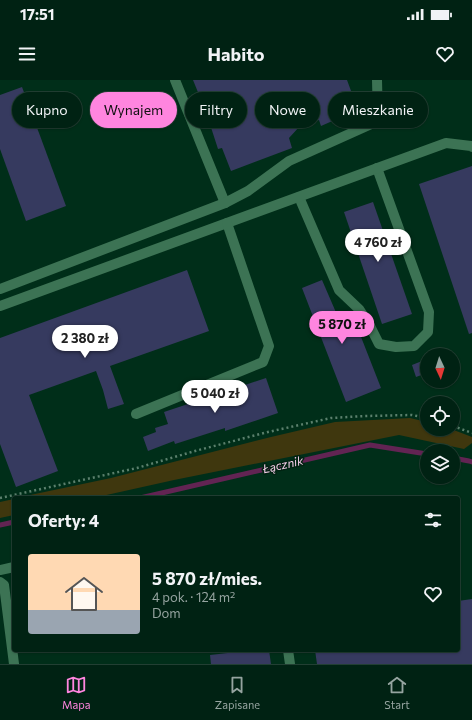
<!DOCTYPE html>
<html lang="pl">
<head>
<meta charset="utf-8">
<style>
	:root { --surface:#002213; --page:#0e2f21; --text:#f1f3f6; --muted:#95a4a0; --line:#223f33; --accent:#ff85df }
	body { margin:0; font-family:Commissioner,sans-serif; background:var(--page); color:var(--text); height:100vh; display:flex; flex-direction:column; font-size:15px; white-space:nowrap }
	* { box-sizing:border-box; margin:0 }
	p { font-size:13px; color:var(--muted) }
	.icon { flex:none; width:22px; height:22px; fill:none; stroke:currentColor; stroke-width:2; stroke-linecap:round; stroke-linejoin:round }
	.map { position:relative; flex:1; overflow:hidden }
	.drawer { position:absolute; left:12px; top:416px; width:448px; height:156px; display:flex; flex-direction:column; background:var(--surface); border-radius:4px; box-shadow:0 1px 3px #0004,0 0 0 1px var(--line) }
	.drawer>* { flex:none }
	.hud { position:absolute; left:12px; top:12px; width:448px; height:36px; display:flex; gap:8px }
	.needle { width:26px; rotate:176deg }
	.tools { position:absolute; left:420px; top:268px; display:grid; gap:8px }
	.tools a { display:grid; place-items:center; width:40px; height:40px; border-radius:50%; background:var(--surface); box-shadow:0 1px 3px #0004,0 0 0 1px var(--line); font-size:20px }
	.price { position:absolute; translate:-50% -34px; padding:0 9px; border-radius:14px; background:#fff; color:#222; font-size:13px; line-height:26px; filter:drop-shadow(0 1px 2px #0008) }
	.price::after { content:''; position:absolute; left:50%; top:24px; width:12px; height:9px; margin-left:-6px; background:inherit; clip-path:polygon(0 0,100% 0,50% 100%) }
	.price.current { background:var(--accent); color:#111 }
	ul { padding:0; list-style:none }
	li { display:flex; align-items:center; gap:12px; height:100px; padding:0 16px }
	li span { display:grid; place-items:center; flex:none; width:112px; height:80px; border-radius:4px; color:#555 }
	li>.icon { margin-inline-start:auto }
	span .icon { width:48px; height:48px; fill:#fffc; stroke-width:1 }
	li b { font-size:17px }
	h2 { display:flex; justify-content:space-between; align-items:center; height:48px; padding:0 16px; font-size:17px }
	.pill { padding:0 14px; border-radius:18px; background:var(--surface); box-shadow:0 1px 3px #0004,0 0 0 1px var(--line); font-size:14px; line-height:36px }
	.pill.current { background:var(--accent); color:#111 }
	.status { display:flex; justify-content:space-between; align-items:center; height:28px; padding:0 20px; background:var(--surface); direction:ltr }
	.status svg { height:11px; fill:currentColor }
	header { display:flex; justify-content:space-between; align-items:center; height:52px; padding:0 16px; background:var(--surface); font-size:18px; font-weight:700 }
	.menu { display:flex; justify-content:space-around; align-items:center; height:56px; border-top:1px solid var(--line); background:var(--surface); font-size:11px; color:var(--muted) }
	.menu a { display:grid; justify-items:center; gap:2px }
	.menu .current { color:var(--accent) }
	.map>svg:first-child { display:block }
</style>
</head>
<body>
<div class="status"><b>17:51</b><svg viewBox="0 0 49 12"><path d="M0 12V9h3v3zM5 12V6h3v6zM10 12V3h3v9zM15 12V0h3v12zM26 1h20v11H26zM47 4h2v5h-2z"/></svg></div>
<header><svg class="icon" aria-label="menu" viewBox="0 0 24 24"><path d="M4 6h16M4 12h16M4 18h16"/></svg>Habito<svg class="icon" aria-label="heart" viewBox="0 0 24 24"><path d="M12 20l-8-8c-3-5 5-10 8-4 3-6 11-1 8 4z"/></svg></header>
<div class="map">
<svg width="472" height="584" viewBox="0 0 472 584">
	<rect width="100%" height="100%" fill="#002e19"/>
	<!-- green -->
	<g fill="#3f370e">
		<path d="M410 338 427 342V349H451L472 357V363L464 369 399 355 174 400 93 418H16L111 398 271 357 335 342Z"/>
		<path d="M14 419V435L0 438V422Z"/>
	</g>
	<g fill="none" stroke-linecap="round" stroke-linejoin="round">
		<!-- stream -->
		<g stroke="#622453" stroke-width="5">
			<path d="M453 378 469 381 472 382"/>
			<path d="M140 418 370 365 427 374"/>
			<path d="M0 445 14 442"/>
		</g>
	</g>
	<!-- building -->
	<g fill="#363a5f">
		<path d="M193 0H347L354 19 332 27 337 39 321 46 319 40 300 46 289 58 292 68 231 91 222 68 218 69 206 32Z"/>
		<path d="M22 7 66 126 26 141 0 69V15Z"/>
		<path d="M472 86V253L469 254 419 104Z"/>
		<path d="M373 122 412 234 382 244 344 132Z"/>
		<path d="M187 190 209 251 110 286 124 324 108 329 103 310 96 291 29 315 58 391 16 407 0 364V258Z"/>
		<path d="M322 200 341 244 354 239 381 308 346 322 302 208Z"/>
		<path d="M427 279V293L416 297 412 285Z"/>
		<path d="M266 298 278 333 225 351V348L175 364 174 361 148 371 143 357 156 352 155 348 168 344 164 332Z"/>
		<path d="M472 519V584H317L315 570H458V521Z"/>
		<path d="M254 570H269L271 584H211L210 575Z"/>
	</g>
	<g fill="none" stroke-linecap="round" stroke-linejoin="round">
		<!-- path -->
		<g stroke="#5b806d" stroke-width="2.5" stroke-dasharray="2 3" stroke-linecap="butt">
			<path d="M453 346 472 353"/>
			<path d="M0 418 137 388 195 371 268 352 331 338 365 336 412 335 427 338"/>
		</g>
		<!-- minor -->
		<g stroke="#3c7354" stroke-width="10">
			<path d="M175 0 225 123"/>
			<path d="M299 117 339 210 359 229 370 246 379 264 396 267 414 266 428 252 429 232 377 88"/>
			<path d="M0 209 225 123 248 111 289 81 378 41 377 0"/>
			<path d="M0 226 446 63 471 66 472 67"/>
			<path d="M136 334 263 282 269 266 227 143"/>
			<path d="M0 490 14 487"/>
			<path d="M0 502 4 505 14 584"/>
			<path d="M288 570 290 584"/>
		</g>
	</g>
	<g text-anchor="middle" stroke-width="3" stroke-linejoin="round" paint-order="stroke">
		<!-- water labels -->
		<g font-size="12" font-style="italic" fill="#f5cee9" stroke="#012312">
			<text transform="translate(283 385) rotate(-13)" y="4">Łącznik</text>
		</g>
	</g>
</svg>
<div class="tools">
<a><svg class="needle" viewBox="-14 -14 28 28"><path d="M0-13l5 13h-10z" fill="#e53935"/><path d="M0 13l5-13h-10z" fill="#95a4a0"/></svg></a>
<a><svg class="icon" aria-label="locate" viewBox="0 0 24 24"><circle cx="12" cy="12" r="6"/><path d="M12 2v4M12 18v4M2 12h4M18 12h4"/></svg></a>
<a><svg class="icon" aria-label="layers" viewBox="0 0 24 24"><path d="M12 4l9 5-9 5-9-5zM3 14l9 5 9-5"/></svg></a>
</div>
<b class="price" style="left:378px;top:183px">4 760 zł</b>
<b class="price current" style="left:342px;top:265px">5 870 zł</b>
<b class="price" style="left:85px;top:279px">2 380 zł</b>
<b class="price" style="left:215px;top:334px">5 040 zł</b>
<div class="hud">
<a class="pill">Kupno</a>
<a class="pill current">Wynajem</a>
<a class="pill">Filtry</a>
<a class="pill">Nowe</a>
<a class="pill">Mieszkanie</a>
</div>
<section class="drawer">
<h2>Oferty: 4<svg class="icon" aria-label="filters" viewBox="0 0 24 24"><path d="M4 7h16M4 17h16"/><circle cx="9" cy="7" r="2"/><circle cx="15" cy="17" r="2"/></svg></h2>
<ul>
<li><span style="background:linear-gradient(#ffd9b3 70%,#9aa5b1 0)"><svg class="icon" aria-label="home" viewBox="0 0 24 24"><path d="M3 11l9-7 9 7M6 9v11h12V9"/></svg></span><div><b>5 870 zł/mies.</b><p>4 pok. · 124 m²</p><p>Dom</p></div><svg class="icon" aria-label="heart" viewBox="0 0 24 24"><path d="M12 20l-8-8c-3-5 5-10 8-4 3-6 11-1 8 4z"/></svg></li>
</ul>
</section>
</div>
<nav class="menu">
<a class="current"><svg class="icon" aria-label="map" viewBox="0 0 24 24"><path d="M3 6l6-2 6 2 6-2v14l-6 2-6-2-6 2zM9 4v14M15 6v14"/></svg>Mapa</a>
<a><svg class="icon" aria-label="saved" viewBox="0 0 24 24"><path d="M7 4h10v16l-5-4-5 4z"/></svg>Zapisane</a>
<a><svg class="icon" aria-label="home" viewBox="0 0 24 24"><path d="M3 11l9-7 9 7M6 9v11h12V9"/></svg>Start</a>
</nav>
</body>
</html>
